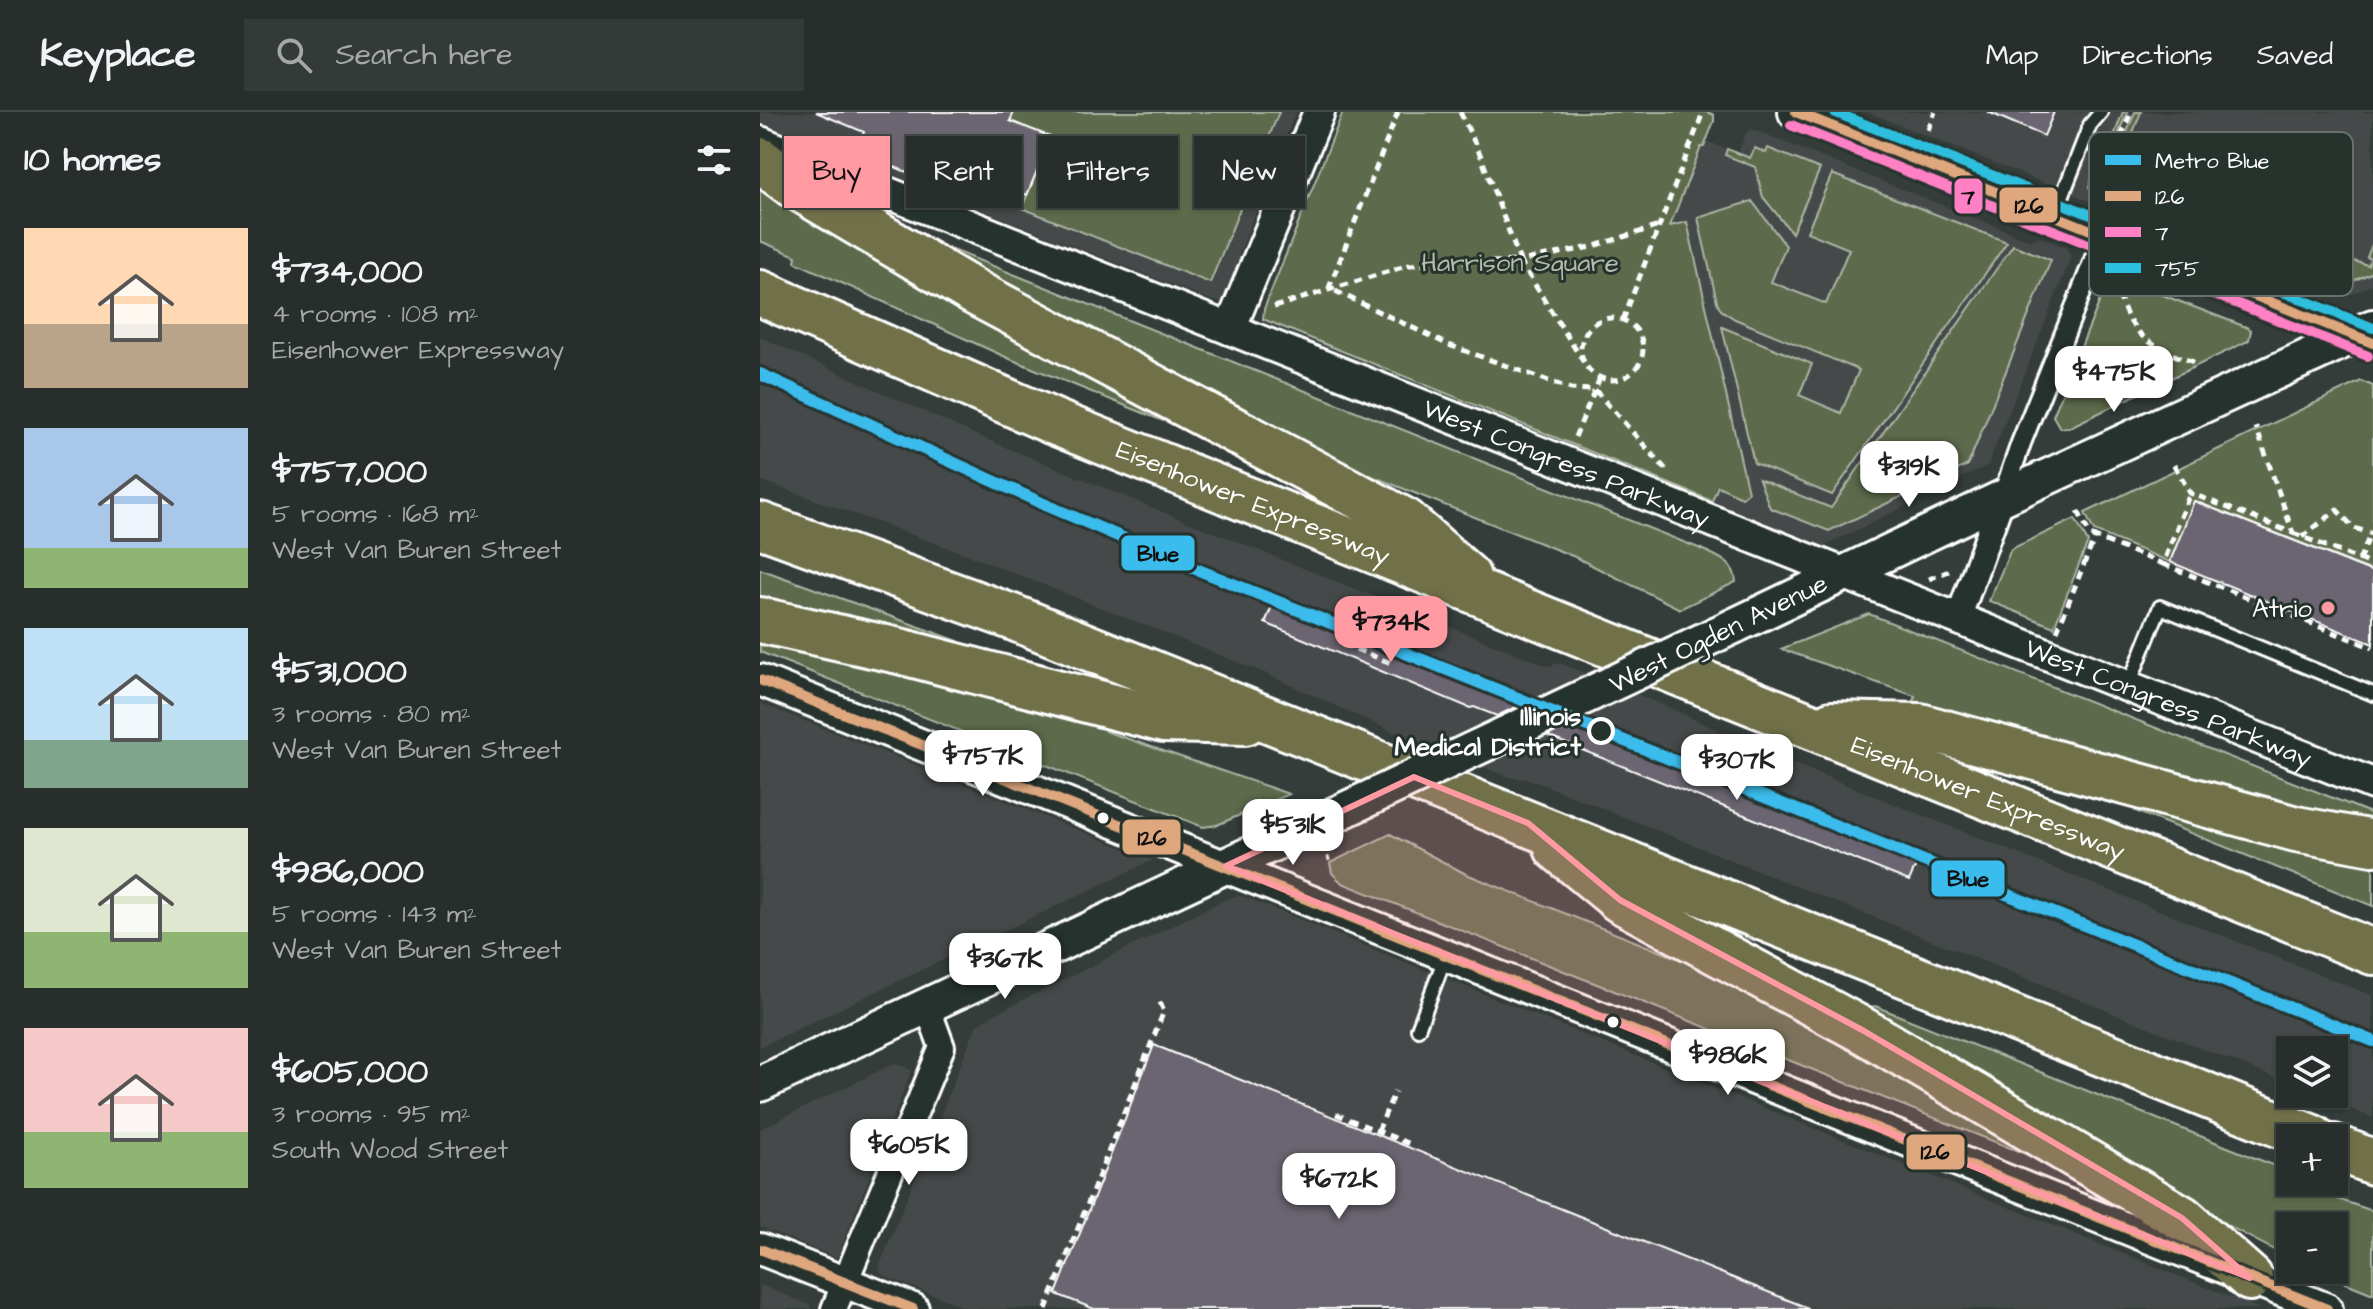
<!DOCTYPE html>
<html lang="en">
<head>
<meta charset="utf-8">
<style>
	:root { --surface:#272e2c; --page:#333a38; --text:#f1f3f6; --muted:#a4a8a9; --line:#434a48; --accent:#ff9aa2 }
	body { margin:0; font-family:"Architects Daughter",sans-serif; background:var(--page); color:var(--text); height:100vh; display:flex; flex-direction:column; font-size:30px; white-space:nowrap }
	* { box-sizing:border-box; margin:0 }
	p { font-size:26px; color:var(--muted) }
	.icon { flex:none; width:44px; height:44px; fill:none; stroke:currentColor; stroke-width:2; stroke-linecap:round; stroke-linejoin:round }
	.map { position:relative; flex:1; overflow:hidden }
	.details { display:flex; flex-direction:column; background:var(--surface); width:760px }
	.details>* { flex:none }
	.top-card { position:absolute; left:24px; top:24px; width:760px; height:72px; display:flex; gap:16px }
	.controls { position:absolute; left:1516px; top:924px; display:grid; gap:16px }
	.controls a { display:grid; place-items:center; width:72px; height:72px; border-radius:0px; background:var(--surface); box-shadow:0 2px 6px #0004,0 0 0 2px var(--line); font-size:40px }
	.price { position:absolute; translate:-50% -68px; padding:0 18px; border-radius:16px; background:#fff; color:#222; font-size:26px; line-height:52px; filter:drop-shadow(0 2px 4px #0008) }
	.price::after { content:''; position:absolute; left:50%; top:48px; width:24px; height:18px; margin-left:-12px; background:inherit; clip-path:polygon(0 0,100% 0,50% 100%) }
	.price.on { background:var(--accent); color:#111 }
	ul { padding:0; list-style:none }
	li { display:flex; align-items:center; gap:24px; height:200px; padding:0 24px }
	li span { display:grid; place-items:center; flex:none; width:224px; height:160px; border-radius:0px; color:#555 }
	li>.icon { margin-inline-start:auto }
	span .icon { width:96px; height:96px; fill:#fffc; stroke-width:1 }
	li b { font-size:34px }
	h2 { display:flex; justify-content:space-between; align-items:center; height:96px; padding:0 24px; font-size:34px }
	.tag { padding:0 28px; border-radius:0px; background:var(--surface); box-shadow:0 2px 6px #0004,0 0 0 2px var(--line); font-size:28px; line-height:72px }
	.tag.on { background:var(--accent); color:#111 }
	header { display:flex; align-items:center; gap:48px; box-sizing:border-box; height:112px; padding:0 40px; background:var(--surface); border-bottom:2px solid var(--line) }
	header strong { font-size:38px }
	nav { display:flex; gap:44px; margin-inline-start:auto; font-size:28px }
	.search { width:560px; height:72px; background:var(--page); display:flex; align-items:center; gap:20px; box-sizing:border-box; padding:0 28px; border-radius:0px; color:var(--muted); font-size:30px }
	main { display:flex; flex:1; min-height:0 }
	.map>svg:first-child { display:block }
</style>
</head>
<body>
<header>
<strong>Keyplace</strong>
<div class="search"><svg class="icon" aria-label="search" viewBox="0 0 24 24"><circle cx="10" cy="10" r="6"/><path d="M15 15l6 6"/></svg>Search here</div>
<nav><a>Map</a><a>Directions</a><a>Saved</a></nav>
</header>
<main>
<section class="details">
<h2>10 homes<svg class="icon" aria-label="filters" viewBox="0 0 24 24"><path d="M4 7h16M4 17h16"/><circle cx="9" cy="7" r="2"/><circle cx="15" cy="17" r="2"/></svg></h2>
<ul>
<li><span style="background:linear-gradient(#ffd9b3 60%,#b9a48a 0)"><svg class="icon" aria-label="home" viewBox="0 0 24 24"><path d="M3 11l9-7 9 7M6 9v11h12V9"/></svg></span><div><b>$734,000</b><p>4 rooms · 108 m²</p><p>Eisenhower Expressway</p></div></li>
<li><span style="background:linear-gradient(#a9c7e8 75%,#8fb573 0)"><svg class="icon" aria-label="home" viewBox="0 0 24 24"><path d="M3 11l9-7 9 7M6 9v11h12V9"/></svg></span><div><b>$757,000</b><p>5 rooms · 168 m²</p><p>West Van Buren Street</p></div></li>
<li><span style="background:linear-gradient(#bfe0f5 70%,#7fa58c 0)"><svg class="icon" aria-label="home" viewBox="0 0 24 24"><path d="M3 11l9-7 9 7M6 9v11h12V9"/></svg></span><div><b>$531,000</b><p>3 rooms · 80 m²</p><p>West Van Buren Street</p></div></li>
<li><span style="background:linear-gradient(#dfe7d0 65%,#8fb573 0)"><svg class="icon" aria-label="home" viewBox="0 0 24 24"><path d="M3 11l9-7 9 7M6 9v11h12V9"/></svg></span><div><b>$986,000</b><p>5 rooms · 143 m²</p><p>West Van Buren Street</p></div></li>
<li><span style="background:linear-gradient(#f6c9c9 65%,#8fb573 0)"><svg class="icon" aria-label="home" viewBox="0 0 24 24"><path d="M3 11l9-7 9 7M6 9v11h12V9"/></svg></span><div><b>$605,000</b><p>3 rooms · 95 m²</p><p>South Wood Street</p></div></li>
</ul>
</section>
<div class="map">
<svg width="1613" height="1197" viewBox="0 0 1613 1197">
	<rect width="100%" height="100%" fill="#343d3a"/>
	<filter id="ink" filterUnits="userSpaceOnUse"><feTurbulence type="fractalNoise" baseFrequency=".0125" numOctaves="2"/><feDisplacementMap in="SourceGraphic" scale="16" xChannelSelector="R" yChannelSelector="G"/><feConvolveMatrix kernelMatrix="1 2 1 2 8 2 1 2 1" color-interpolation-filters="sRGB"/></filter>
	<g filter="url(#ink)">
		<!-- built -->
		<g fill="#44494a">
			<path d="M0 0H536L479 142 484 150 468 186 462 190 453 189 0 10Z"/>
			<path d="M1107 0H1613V172L1592 182 1567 184Z"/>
			<path d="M991 17 1270 128 1280 125 1307 136 1311 146 1228 353 1065 434 952 389 958 375 908 120 941 35H944L946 29 978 41 986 21Z"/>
			<path d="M0 225 216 323 393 396 788 554 800 551 908 595 1007 641 1613 884V1006L1554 982H1574V938H1530V972L769 667 752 666 642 624 502 560 211 444 0 368Z"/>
			<path d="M0 591 393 748 0 935Z"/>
			<path d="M479 784 487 786 1500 1197H209L122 1163 119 1155 216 914 225 907 468 786Z"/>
			<path d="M135 951 152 958 77 1146 0 1115V1017Z"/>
			<path d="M0 1173 50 1193 53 1197H0Z"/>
		</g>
		<!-- green -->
		<g fill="#5d6b4c" stroke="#aeb5a6" stroke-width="2">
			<path d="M254 0H519L450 171 262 96 291 25 250 9Z"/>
			<path d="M583 0H947L954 3V9L944 35H941L910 114 927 110 988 380 982 385 958 374 952 389 503 207 504 197Z"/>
			<path d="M1363 0H1367L1336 78 1329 76 1336 53 1350 34Z"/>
			<path d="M1375 0H1381L1357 62 1382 73 1376 89 1466 126 1476 109 1481 113 1475 129 1569 168 1578 145 1608 153 1611 147 1607 145 1613 130V160L1576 177 1343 81Z"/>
			<path d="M995 36 1006 41 1008 36 1060 57 1032 121 1003 85 995 55 965 43 967 37 990 46Z"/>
			<path d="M1072 62 1247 130 1072 383 994 351 962 215 1052 252 1039 283 1081 301 1099 258 975 207 961 198 957 190 938 106 992 89 1026 134 1011 170 1066 192 1089 137 1047 120Z"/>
			<path d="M0 78 407 298 403 309 250 247 35 150 36 144 0 129Z"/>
			<path d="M143 118 941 437C958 445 975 450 976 470L920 497 815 445 564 345Z"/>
			<path d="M1253 133 1291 148 1208 353 1069 419 1010 396 999 367 1071 396Z"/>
			<path d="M1353 164 1486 215 1491 218 1489 228 1486 230 1310 315 1300 316 1293 304 1349 166Z"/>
			<path d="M1601 269 1613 274V459L1435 389 1410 450 1334 419 1325 401Z"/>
			<path d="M1315 407 1328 430 1294 515 1229 489 1251 437Z"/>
			<path d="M0 457 198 529 196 540 0 494Z"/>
			<path d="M1109 502 1613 702V720L1152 593 1155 584 1021 537Z"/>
			<path d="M0 522 346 614 345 619 529 682 457 713 443 715 0 540Z"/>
			<path d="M1378 689 1613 744V794L1375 699Z"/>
			<path d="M630 722 706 762 992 876 1331 1068 582 771 572 761 570 751Z"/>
			<path d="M1115 894 1530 1060V1070H1546L1545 1076 1613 1099V1182L1554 1158H1574V1114H1530V1146C1385 1073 1248 984 1110 897Z"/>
		</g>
		<!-- building -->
		<g fill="#6a6570" stroke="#fff" stroke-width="2">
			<path d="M56 0H254L250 9 291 25 267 83 167 43 161 66 96 39 104 20Z"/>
			<path d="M1228 0H1294L1284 24Z"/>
			<path d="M1434 389 1613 460V532L1410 450Z"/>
			<path d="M512 494 634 542 635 540 760 593 737 604 714 595 710 596 505 511Z"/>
			<path d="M811 613 1157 751 1149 769 787 624Z"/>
			<path d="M394 933 1048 1196V1197H334L296 1182Z"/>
		</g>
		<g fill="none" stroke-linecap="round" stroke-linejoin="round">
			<!-- service casing -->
			<g stroke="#fff" stroke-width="18">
				<g id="service">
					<path d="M1296 100 1330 13 1341 0"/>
					<path d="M1368 575 1400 495 1613 582"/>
					<path d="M658 917 686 843"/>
				</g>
			</g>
			<!-- pedestrian casing -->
			<g stroke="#fff" stroke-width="24">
				<path id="pedestrian" d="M1242 386 1261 331 1344 123"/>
			</g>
			<!-- minor casing -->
			<g stroke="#fff" stroke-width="30">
				<g id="minor">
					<path d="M1198 507 1242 386"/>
					<path d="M74 1197 182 935 167 894"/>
				</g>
			</g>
			<!-- tertiary casing -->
			<g stroke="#fff" stroke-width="36">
				<g id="tertiary">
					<path id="s1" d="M0 30 1613 672"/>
					<path d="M470 217 559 0"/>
					<path d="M0 568 1567 1197"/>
					<path d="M0 1137 153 1197"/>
				</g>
			</g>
			<!-- secondary casing -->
			<g stroke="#fff" stroke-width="40">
				<g id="secondary">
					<path d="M1036 0 1605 228"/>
					<path d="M974 514 1242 386 1613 215"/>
					<path d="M0 972 574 703"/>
				</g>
			</g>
			<!-- motorway casing -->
			<g stroke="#fff" stroke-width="50">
				<g id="motorway">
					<path d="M0 48 32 72 214 180 645 409 708 465"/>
					<path id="s2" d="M0 181 294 310 1613 840"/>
					<path d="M0 413 252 505 1553 1026"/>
					<path d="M0 508 139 539 404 608 485 610"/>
					<path d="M1071 612 1160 614 1536 717 1613 731"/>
					<path d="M797 736 860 788 1104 919 1422 1106 1490 1166"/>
					<path d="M1574 1035 1613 1050"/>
				</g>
			</g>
			<!-- path -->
			<g stroke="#fff" stroke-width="5" stroke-dasharray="8 6" stroke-linecap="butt">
				<path d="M638 0 569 176 689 233 811 277 835 278 909 361"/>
				<path d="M700 0 720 42 760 149 831 135 899 114"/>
				<path d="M1168 18 1175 0"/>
				<path d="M181 49 179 52 195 58 198 76"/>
				<path d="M1335 89 1371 0"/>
				<path d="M1356 169C1366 221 1389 236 1437 251"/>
				<path d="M514 195 649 153 760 149 828 257"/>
				<circle cx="852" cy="237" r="31"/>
				<path d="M863 208 942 3"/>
				<path d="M815 325 840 266"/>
				<path d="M1414 353 1430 381 1533 421 1496 315"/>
				<path d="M1318 399 1330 423 1335 425"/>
				<path d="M1533 421 1613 453"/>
				<path d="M1542 425 1577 398 1594 416 1613 422"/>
				<path d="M1599 448 1611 421"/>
				<path d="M1403 452 1613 536"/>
				<path d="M1169 467 1189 459"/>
				<path d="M1297 519 1335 425 1403 452 1430 381"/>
				<path d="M583 532 631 551"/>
				<path d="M567 747 570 746"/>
				<path d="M576 1002 652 1033"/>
				<path d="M618 1019 635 979"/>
				<path d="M286 1197 404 899 398 886"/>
			</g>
			<!-- service -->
			<use href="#service" stroke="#26332d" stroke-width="12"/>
			<!-- pedestrian -->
			<use href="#pedestrian" stroke="#26332d" stroke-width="18"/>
			<!-- minor -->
			<use href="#minor" stroke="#26332d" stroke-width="24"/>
			<!-- tertiary -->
			<use href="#tertiary" stroke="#26332d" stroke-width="30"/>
			<!-- secondary -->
			<use href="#secondary" stroke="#26332d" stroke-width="34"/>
			<!-- motorway -->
			<use href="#motorway" stroke="#70704a" stroke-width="44"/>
			<!-- secondary-bridge casing -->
			<g stroke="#fff" stroke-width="40" stroke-linecap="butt">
				<path id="secondary-bridge" d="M574 703 974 514"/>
			</g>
			<!-- secondary-bridge -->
			<use href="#secondary-bridge" stroke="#26332d" stroke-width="34"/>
			<!-- bus-1 casing -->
			<g stroke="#26332d" stroke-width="16">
				<g id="bus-1">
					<path d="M1036 0 1613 231"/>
					<path d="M0 568 1567 1197"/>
					<path d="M0 1137 153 1197"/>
				</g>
			</g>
			<!-- bus-2 casing -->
			<g stroke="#26332d" stroke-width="16">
				<path id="bus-2" d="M1031 13 1608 244"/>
			</g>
			<!-- bus-3 casing -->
			<g stroke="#26332d" stroke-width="16">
				<path id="bus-3" d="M1074 0 1613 216"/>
			</g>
			<!-- bus-1 -->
			<use href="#bus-1" stroke="#dfa77e" stroke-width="10"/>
			<!-- bus-2 -->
			<use href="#bus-2" stroke="#ff80c5" stroke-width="10"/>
			<!-- bus-3 -->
			<use href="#bus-3" stroke="#2dbfdf" stroke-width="10"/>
			<!-- metro-1 casing -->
			<g stroke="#26332d" stroke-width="18">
				<path id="metro-1" d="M0 262 288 394 426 453 1613 929"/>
			</g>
			<!-- metro-1 -->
			<use href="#metro-1" stroke="#3abced" stroke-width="12"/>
		</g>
	</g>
	<!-- marked area -->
	<path fill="#ff9aa2" fill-opacity="0.2" stroke="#ff9aa2" stroke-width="6" stroke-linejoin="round" d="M654 665 768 711 860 788 1104 919 1422 1106 1490 1166 466 754Z"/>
	<!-- markers -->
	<circle fill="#ff9aa2" stroke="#26332d" stroke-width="3" cx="1568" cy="496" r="8"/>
	<circle fill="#26332d" stroke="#fff" stroke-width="4" cx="841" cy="619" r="12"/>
	<g fill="#fff" stroke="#26332d" stroke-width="3">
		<circle cx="343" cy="706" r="7"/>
		<circle cx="853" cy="910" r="7"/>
	</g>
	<g text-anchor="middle" stroke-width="6" stroke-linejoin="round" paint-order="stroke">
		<!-- park labels -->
		<g font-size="26" fill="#b6bcae" stroke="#26332d">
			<text x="760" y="159">Harrison Square</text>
		</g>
		<!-- street labels -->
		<g font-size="26" fill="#fff" stroke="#26332d">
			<text dy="9" stroke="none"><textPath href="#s1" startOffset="868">West Congress Parkway</textPath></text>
			<text dy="9" stroke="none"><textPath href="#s2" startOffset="536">Eisenhower Expressway</textPath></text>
			<text transform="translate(958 521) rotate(-26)" y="9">West Ogden Avenue</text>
			<text dy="9" stroke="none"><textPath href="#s1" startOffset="1516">West Congress Parkway</textPath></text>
			<text dy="9" stroke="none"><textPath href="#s2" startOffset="1328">Eisenhower Expressway</textPath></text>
		</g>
		<!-- poi labels -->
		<g font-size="26" fill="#fff" stroke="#26332d" text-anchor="end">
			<text x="1552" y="505">Atrio</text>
		</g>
		<!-- stop labels -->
		<g font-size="26" font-weight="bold" fill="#fff" stroke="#26332d" text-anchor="end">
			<text x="821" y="613">Illinois<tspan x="821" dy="30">Medical District</tspan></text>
		</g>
	</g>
	<!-- legend -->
	<rect x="1329" y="20" width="264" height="164" rx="12" fill="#26332d" stroke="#67706c" stroke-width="2"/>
	<rect x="1345" y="43" width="36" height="10" fill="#3abced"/>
	<rect x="1345" y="79" width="36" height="10" fill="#dfa77e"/>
	<rect x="1345" y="115" width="36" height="10" fill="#ff80c5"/>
	<rect x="1345" y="151" width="36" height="10" fill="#2dbfdf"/>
	<g font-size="22" fill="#fff">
		<text x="1395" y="56">Metro Blue</text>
		<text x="1395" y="92">126</text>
		<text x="1395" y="128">7</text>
		<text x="1395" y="164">755</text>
	</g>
	<g stroke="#26332d" stroke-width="3">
		<rect x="1193" y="65" width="31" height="38" rx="8" fill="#ff80c5"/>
		<rect x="1238" y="74" width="61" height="38" rx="8" fill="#dfa77e"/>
		<rect x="360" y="422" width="76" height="38" rx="8" fill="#3abced"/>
		<rect x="361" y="706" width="61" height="38" rx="8" fill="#dfa77e"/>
		<rect x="1170" y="747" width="76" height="39" rx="8" fill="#3abced"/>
		<rect x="1145" y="1021" width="61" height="38" rx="8" fill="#dfa77e"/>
	</g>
	<g font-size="22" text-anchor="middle" font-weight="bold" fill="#111">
		<text x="1208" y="92">7</text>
		<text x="1269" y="101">126</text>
		<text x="398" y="449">Blue</text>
		<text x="392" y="733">126</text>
		<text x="1208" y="774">Blue</text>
		<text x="1175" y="1047">126</text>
	</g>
</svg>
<div class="controls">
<a><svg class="icon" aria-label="layers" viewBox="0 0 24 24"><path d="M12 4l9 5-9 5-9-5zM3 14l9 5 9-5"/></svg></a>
<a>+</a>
<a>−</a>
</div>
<b class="price" style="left:1354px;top:302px">$475K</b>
<b class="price" style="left:1149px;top:397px">$319K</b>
<b class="price on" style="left:631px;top:552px">$734K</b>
<b class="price" style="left:223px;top:686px">$757K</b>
<b class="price" style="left:977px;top:690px">$307K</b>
<b class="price" style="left:533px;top:755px">$531K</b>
<b class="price" style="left:245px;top:889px">$367K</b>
<b class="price" style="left:968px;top:985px">$986K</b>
<b class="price" style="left:149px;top:1075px">$605K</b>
<b class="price" style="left:579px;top:1109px">$672K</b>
<div class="top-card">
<a class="tag on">Buy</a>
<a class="tag">Rent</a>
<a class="tag">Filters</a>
<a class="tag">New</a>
</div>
</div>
</main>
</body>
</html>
